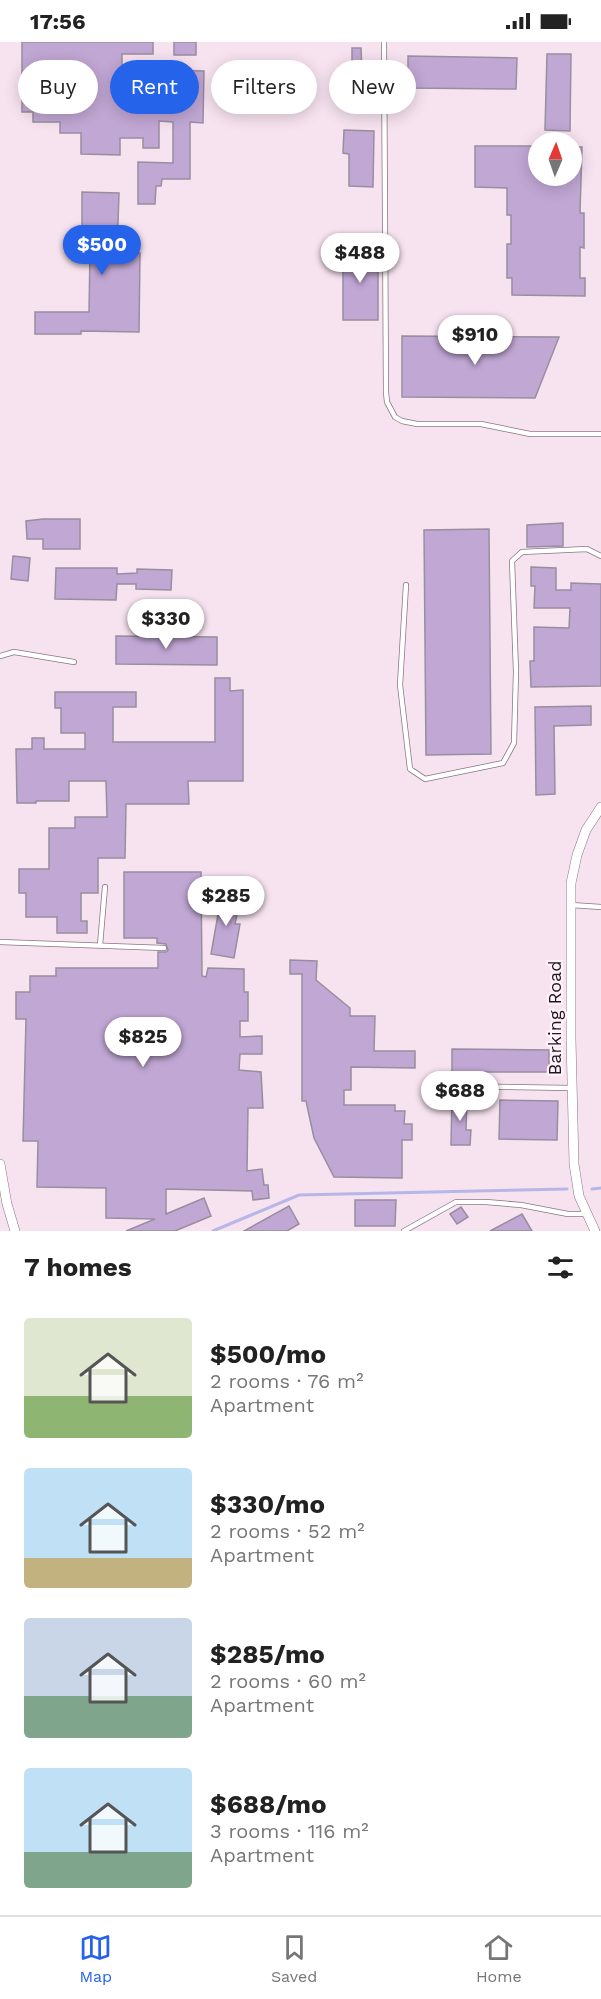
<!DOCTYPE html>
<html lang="en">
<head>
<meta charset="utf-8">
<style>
	:root { --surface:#fff; --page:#f2f2f2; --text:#222; --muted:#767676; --line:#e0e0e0; --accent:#2563eb }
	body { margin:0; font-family:"Work Sans",sans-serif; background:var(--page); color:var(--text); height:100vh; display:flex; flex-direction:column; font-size:22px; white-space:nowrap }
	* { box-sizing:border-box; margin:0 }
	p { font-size:20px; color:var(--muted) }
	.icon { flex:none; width:33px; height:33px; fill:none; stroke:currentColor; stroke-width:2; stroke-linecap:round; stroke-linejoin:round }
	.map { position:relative; height:1189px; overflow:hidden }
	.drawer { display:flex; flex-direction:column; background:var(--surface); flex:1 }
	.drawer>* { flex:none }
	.guide { position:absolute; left:18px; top:18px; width:566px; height:54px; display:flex; gap:12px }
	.needle { width:39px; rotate:2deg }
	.fabs { position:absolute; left:528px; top:90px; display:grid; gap:12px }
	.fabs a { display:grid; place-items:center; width:54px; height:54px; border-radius:50%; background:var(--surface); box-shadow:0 3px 15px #0003; font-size:30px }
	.price { position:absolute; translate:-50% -51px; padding:0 14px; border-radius:21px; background:#fff; color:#222; font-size:20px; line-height:39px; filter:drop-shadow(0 2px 3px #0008) }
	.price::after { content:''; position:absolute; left:50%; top:36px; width:18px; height:14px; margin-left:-9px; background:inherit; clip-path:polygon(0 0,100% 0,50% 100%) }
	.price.on { background:var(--accent); color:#fff }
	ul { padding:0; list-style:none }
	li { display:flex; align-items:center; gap:18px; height:150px; padding:0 24px }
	li span { display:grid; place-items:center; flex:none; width:168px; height:120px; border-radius:6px; color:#555 }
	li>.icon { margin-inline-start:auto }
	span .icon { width:72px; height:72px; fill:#fffc; stroke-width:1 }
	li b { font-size:26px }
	h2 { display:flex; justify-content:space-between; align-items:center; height:72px; padding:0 24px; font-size:26px }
	.chip { padding:0 21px; border-radius:27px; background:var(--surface); box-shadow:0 3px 15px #0003; font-size:21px; line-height:54px }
	.chip.on { background:var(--accent); color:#fff }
	.status { display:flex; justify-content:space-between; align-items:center; height:42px; padding:0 30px; background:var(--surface); direction:ltr }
	.status svg { height:16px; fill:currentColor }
	.dock { display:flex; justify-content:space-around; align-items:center; height:84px; border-top:2px solid var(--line); background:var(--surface); font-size:16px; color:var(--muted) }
	.dock a { display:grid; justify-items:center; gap:3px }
	.dock .on { color:var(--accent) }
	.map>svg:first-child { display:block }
</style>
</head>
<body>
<div class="status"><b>17:56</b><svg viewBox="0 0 49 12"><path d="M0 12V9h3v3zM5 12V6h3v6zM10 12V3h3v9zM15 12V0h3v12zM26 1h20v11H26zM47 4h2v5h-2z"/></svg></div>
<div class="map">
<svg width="601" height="1189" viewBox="0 0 601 1189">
	<rect width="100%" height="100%" fill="#f7e3f0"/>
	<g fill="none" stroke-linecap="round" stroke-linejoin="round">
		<!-- stream -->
		<g stroke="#b6b6e7" stroke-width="3">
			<path d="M592 1147 601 1146"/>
			<path d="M213 1189 299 1153 567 1147"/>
		</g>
	</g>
	<!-- building -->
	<g fill="#c1a7d4" stroke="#988e9f" stroke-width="1.5">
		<path d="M22 0H153V12H122V28H130V42H123V63H147V49H156V63L172 64 173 28 204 29 203 81 190 80V137H162L161 144H156L155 162H138V120L173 121V80L159 79V106H143V96H120V113L81 112V91H60V80H33V70H22Z"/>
		<rect x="174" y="0" width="22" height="13"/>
		<path d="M352 6H361L362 30H352Z"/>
		<path d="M547 12H571L570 89 545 88Z"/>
		<path d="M408 14 517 16 516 47 408 46Z"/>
		<path d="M344 88 374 89 373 145 349 144V112L343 111Z"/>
		<path d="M475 104H538V134H572V105H582L580 171H584V206L580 205V236H585V254L512 253V236H507V202H511V173H507V146L475 145Z"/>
		<path d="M82 150 119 151 117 211H140L139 290 81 289V292H35V270H89L90 210H82Z"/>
		<rect x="343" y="205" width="35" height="73"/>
		<path d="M402 294 559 295 535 356 402 355Z"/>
		<path d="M43 477H80V507H43V497H27L26 479Z"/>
		<path d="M563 481V504L527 505V483Z"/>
		<path d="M489 487 491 712 426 713 424 488Z"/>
		<path d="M13 514 30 516 28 539 11 537Z"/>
		<path d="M531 525 556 526V548H571V541L601 542V644L531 645 530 619H534V585L569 586 570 566H534L535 544H531Z"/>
		<path d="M56 526H117V532L137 531V527L172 528 171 548 136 547V542H117L116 558 55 557Z"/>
		<path d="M116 594 217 595V623L116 622Z"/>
		<path d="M215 636H230V649L243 648V739H188L189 762H126L125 816H98V851H81V879H87V891H57V875H26V851H19V827H49V786H75V775H107L106 739H69V759H36V761H17L16 707H32V696H44V707H85V691H61V666H55V650H136V665H113V700H215Z"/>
		<path d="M591 664V683L554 684 555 752 536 753 535 665Z"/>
		<path d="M124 830H201L202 934 206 935 208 926 244 927V950H248V979H240V995L262 994V1012H240L239 1028 261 1030 263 1066H248L247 1129 262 1127 264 1143H268L269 1156 253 1158 252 1149 166 1147V1172L204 1156 211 1174 175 1189H126L155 1177 106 1176V1146L37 1145 38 1099H23L26 977H16V950H30V934H56V926H158V910H166L168 908 166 902 157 901V896H124Z"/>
		<path d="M219 850 236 854 234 868H238L235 882H240L234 916 211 912 219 867 215 866Z"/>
		<path d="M290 918 317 919 316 938 350 966V974H375L374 1009H415V1026L351 1025V1048H344V1063H395V1069H405L404 1082H412V1098H402V1136L334 1135 314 1096 306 1059H302V932H290Z"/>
		<path d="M452 1007 549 1008V1030H452Z"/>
		<path d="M452 1054 467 1055 466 1088H471L470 1103H451Z"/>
		<path d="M500 1058 558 1059 557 1098 499 1097Z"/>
		<path d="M355 1158H396L395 1184H355Z"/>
		<path d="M289 1164 299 1182 287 1189H244Z"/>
		<path d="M461 1165 468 1175 457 1182 450 1172Z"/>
		<path d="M522 1172 532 1189H490Z"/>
	</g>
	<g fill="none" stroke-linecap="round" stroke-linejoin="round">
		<!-- service casing -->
		<g stroke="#887682" stroke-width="6">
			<g id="service">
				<path d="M384 0 386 350 387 360 395 375 402 379 417 382H481L530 392H601"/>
				<path d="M406 543 400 643 410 727 425 737 503 721 514 701 516 630 512 519 522 510 587 507 601 514"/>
				<path d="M0 614 14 610 74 620"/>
				<path d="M571 863 601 865"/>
				<path d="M0 900 164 906"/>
				<path d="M100 903 105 845"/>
				<path d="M442 1044 571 1046"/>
				<path d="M404 1189 456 1160H486L521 1163 568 1172H586"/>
			</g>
		</g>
		<!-- minor casing -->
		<g stroke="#887682" stroke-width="10">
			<g id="minor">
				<path d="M0 1122 7 1162 15 1189"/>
				<path d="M595 1189 579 1154 574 1122 571 997V841L577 813 586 788 601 765"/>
			</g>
		</g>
		<!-- service -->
		<use href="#service" stroke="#fff" stroke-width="4.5"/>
		<!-- minor -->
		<use href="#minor" stroke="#fff" stroke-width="9"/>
	</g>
	<g text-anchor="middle" stroke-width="4.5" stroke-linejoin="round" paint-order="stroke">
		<!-- street labels -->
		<g font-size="18" fill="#1e171c" stroke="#fff2fb">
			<text transform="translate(555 976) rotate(-90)" y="6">Barking Road</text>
		</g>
	</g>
</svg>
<div class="fabs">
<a><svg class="needle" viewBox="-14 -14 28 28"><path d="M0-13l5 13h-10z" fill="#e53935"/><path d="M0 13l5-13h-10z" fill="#767676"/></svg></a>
</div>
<b class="price on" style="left:102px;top:234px">$500</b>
<b class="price" style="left:360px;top:242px">$488</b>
<b class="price" style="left:475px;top:324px">$910</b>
<b class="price" style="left:166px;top:608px">$330</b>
<b class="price" style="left:226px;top:885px">$285</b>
<b class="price" style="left:143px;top:1026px">$825</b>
<b class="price" style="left:460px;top:1080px">$688</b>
<div class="guide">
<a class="chip">Buy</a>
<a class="chip on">Rent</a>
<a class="chip">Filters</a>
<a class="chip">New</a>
</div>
</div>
<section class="drawer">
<h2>7 homes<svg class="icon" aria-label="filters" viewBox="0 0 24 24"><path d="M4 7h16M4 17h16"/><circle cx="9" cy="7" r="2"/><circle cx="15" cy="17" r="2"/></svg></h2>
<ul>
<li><span style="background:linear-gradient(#dfe7d0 65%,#8fb573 0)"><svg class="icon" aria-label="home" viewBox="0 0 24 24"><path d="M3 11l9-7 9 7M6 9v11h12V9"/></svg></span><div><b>$500/mo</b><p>2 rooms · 76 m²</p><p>Apartment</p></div></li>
<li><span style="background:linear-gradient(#bfe0f5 75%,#c2b280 0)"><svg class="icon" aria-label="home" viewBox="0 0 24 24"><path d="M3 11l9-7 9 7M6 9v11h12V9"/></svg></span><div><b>$330/mo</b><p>2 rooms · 52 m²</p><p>Apartment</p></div></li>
<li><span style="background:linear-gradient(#c9d6e8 65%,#7fa58c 0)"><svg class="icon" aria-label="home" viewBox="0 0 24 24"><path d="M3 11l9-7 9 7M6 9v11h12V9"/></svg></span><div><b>$285/mo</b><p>2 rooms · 60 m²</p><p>Apartment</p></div></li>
<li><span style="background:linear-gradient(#bfe0f5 70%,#7fa58c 0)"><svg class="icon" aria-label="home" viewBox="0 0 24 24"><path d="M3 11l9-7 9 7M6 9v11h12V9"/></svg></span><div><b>$688/mo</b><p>3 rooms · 116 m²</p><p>Apartment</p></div></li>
</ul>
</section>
<nav class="dock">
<a class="on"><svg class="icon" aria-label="map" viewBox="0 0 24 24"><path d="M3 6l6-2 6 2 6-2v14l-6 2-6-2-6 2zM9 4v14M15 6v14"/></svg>Map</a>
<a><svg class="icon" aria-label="saved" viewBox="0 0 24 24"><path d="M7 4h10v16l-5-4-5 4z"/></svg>Saved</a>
<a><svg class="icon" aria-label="home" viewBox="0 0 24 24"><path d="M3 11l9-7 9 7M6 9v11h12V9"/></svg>Home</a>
</nav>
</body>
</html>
